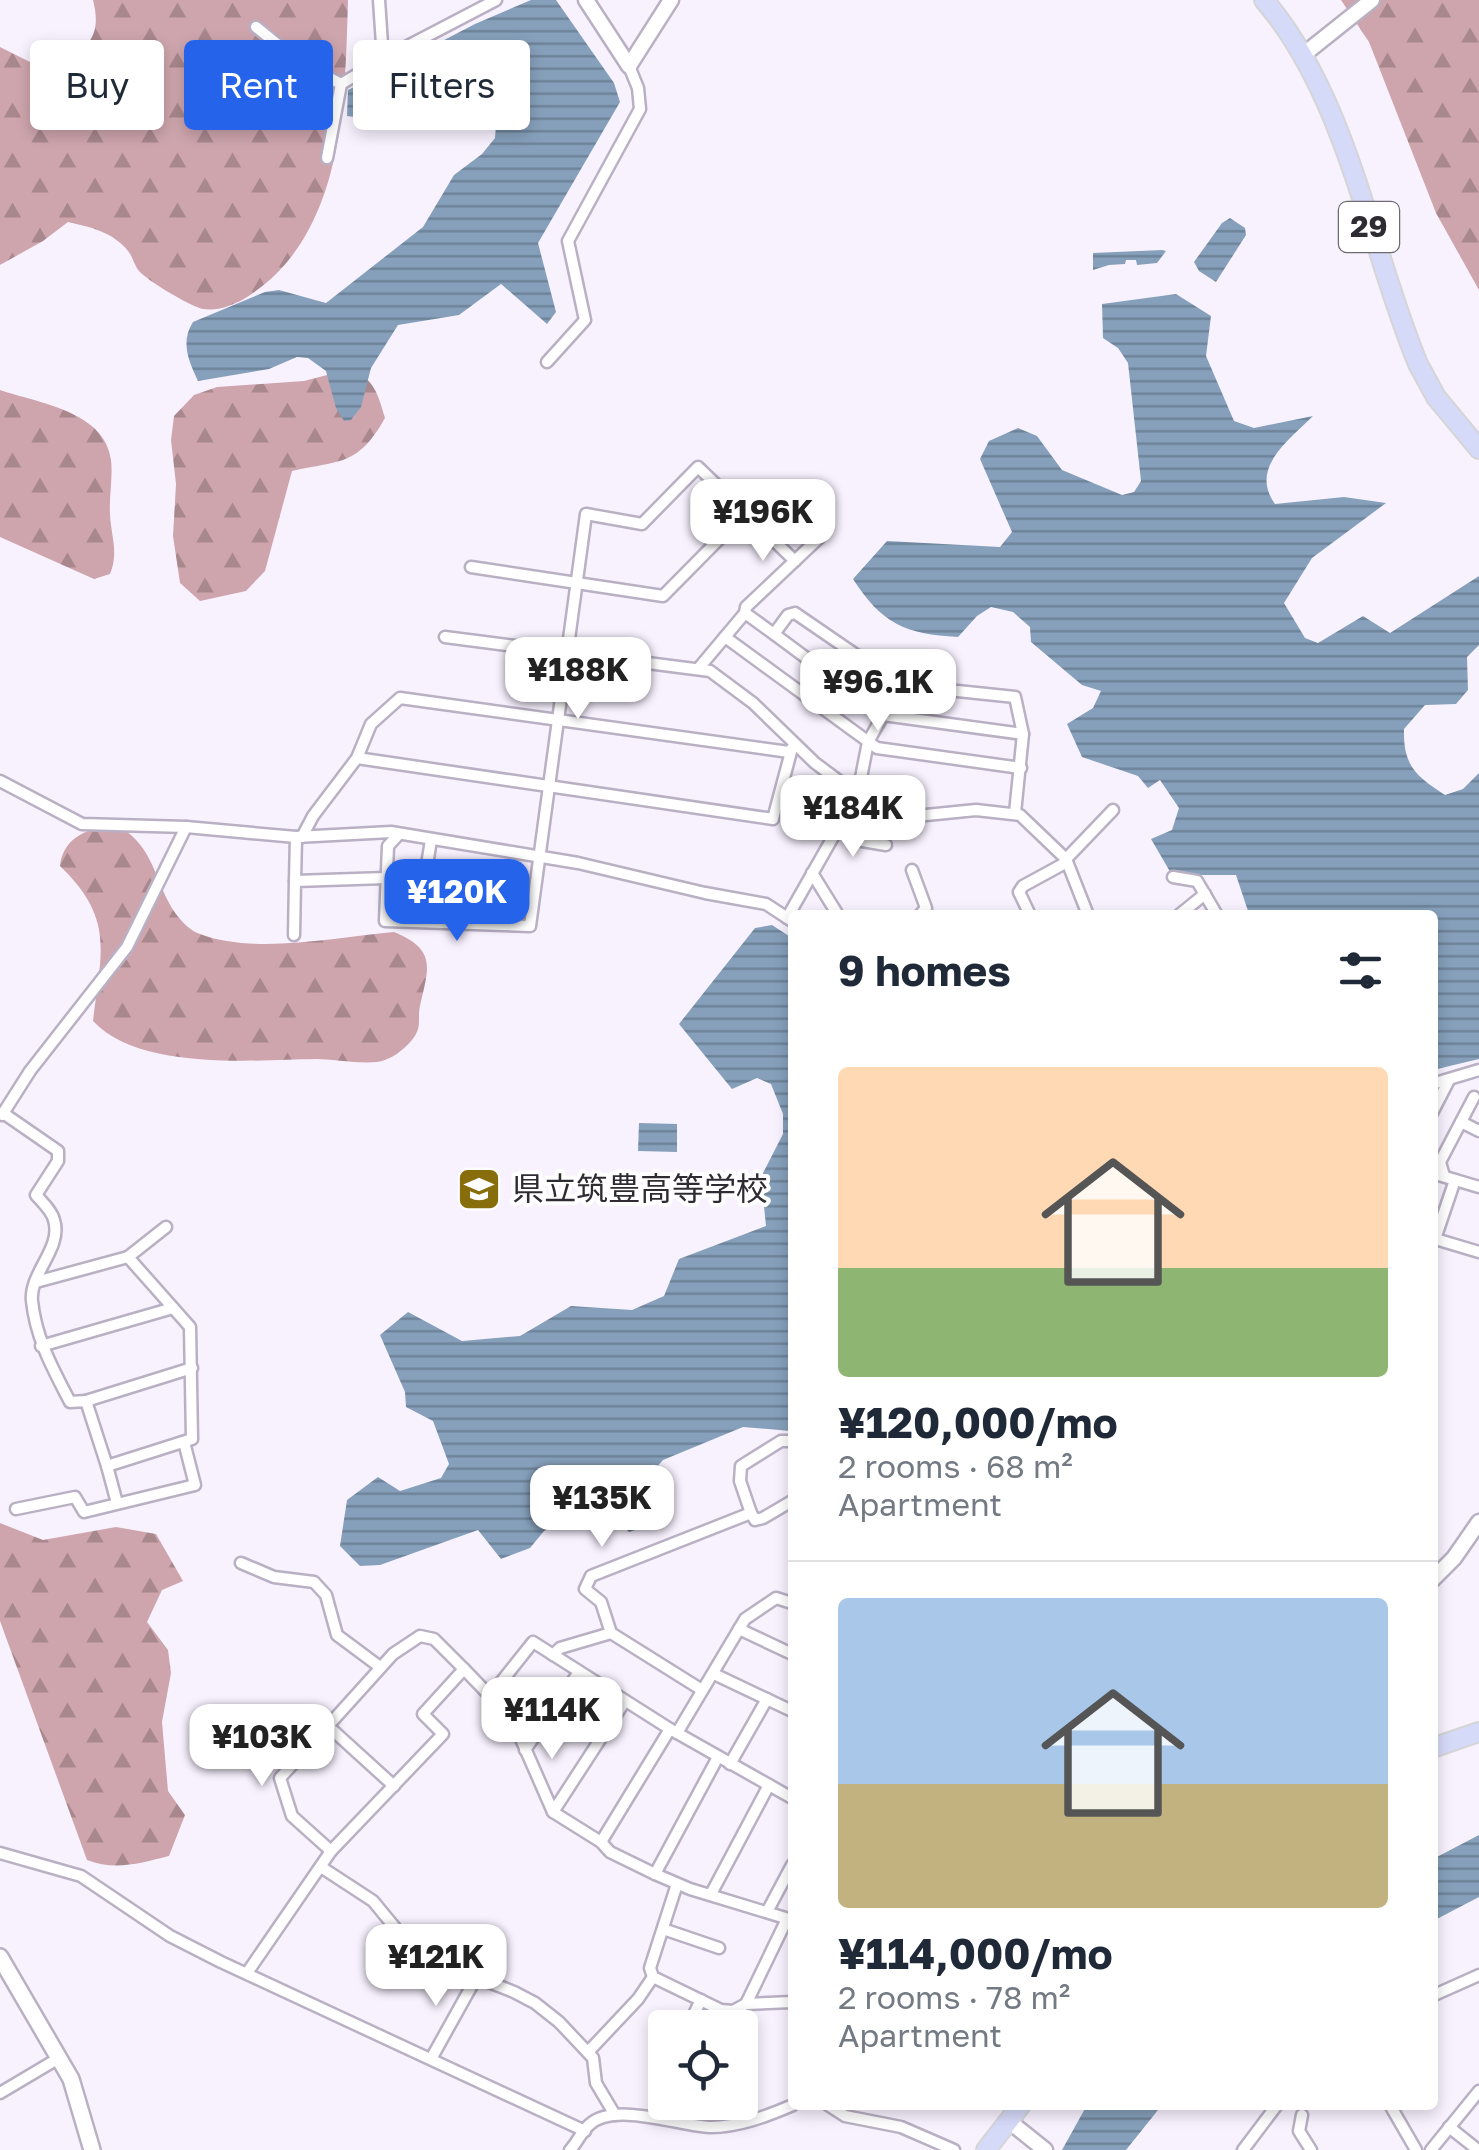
<!DOCTYPE html>
<html lang="en">
<head>
<meta charset="utf-8">
<style>
	:root { --surface:#fff; --page:#f2f2f3; --text:#1f2937; --muted:#747a83; --line:#e0e1e3; --accent:#2563eb }
	body { margin:0; font-family:"Golos Text","Noto Sans JP",sans-serif; background:var(--page); color:var(--text); height:100vh; display:flex; flex-direction:column; font-size:38px; white-space:nowrap }
	* { box-sizing:border-box; margin:0 }
	p { font-size:32px; color:var(--muted) }
	.icon { flex:none; width:55px; height:55px; fill:none; stroke:currentColor; stroke-width:2; stroke-linecap:round; stroke-linejoin:round }
	.map { position:relative; flex:1; overflow:hidden }
	.details { position:absolute; left:788px; top:910px; width:650px; height:1200px; display:flex; flex-direction:column; background:var(--surface); border-radius:10px; box-shadow:0 5px 15px #0003 }
	.details>* { flex:none }
	.guide { position:absolute; left:30px; top:40px; width:608px; height:90px; display:flex; gap:20px }
	.controls { position:absolute; left:648px; top:2010px; display:grid; gap:20px }
	.controls a { display:grid; place-items:center; width:110px; height:110px; border-radius:10px; background:var(--surface); box-shadow:0 5px 15px #0003; font-size:50px }
	.price { position:absolute; translate:-50% -85px; padding:0 22px; border-radius:20px; background:#fff; color:#222; font-size:32px; line-height:65px; filter:drop-shadow(0 2px 5px #0008) }
	.price::after { content:''; position:absolute; left:50%; top:60px; width:30px; height:22px; margin-left:-15px; background:inherit; clip-path:polygon(0 0,100% 0,50% 100%) }
	.price.on { background:var(--accent); color:#fff }
	ul { padding:0; list-style:none }
	li { display:grid; align-content:center; gap:20px; height:530px; padding:0 50px }
	li+li { border-top:2px solid var(--line) }
	li span { display:grid; place-items:center; height:310px; border-radius:10px; color:#555 }
	li>.icon { margin-inline-start:auto }
	span .icon { width:180px; height:180px; fill:#fffc; stroke-width:1 }
	li b { font-size:42px }
	h2 { display:flex; justify-content:space-between; align-items:center; height:120px; padding:0 50px; font-size:42px }
	.tag { padding:0 35px; border-radius:10px; background:var(--surface); box-shadow:0 5px 15px #0003; font-size:35px; line-height:90px }
	.tag.on { background:var(--accent); color:#fff }
	.map>svg:first-child { display:block }
</style>
</head>
<body>
<div class="map">
<svg width="1479" height="2150" viewBox="0 0 1479 2150">
	<defs>
		<pattern id="forest-firs" width="22" height="20" patternUnits="userSpaceOnUse" patternTransform="scale(2.5)"><rect width="22" height="20" fill="#cea5ad"/><path d="M5 1l3.5 6h-7zM16 11l3.5 6h-7z" fill="#a8878d"/></pattern>
		<pattern id="water-rules" width="6" height="5" patternUnits="userSpaceOnUse" patternTransform="scale(2.5)"><rect width="6" height="5" fill="#86a0bb"/><path d="M0 2.5h6" fill="none" stroke="#6e8399"/></pattern>
	</defs>
	<rect width="100%" height="100%" fill="#f8f2ff"/>
	<!-- forest -->
	<g fill="url(#forest-firs)">
		<path d="M93 0H348C345 102 345 235 247 297 235 305 212 314 197 307 184 302 148 281 139 271 134 265 133 257 128 251 113 232 90 227 68 222L43 241 0 265V47L32 63 61 66C89 46 102 36 93 0Z"/>
		<path d="M1341 0H1479V290L1436 213 1369 42Z"/>
		<path d="M350 369C374 378 378 394 385 418 358 466 341 460 292 471L265 571 246 591 200 601 180 583 173 536 176 484 171 440 174 416 194 395 217 387 304 381Z"/>
		<path d="M0 390C38 403 105 411 111 460 113 477 109 496 110 514 111 537 119 552 110 574L94 579 0 537Z"/>
		<path d="M117 825C150 844 153 871 168 901 174 913 187 930 200 934 255 955 335 937 394 932 438 950 428 969 420 1006 418 1014 420 1022 418 1029 415 1041 397 1056 385 1060 369 1066 334 1059 316 1059 253 1060 140 1071 93 1021 101 952 115 919 60 866 63 836 91 827 117 825Z"/>
		<path d="M0 1523 43 1540 116 1527 156 1534 183 1581 162 1590 147 1622 168 1650 171 1673 162 1722 168 1791 185 1815 169 1856C141 1863 115 1871 87 1860L0 1621Z"/>
	</g>
	<!-- water -->
	<g fill="url(#water-rules)">
		<path d="M531 0H556L614 83 620 102 538 243 556 312 547 324 501 284 459 315 398 325 371 368 361 407 351 420 344 421 336 408 326 371 308 358 297 357 269 369 198 381C189 362 180 342 193 322L265 292 279 290 326 303 423 227 454 175 482 154 495 138 497 110 483 96 469 95C435 122 389 122 347 116L348 90 475 24Z"/>
		<path d="M292 86 324 90 318 121 286 114 264 128 256 119 275 89Z"/>
		<path d="M1230 218 1245 228 1246 235 1216 282 1199 271 1194 262 1222 223Z"/>
		<path d="M1162 250 1166 251 1157 263 1137 265 1136 260H1126L1125 264 1109 265 1093 270V253Z"/>
		<path d="M1176 294 1211 316 1206 356 1234 421 1254 428 1313 416C1289 440 1249 468 1275 504L1344 497 1386 503 1312 558 1284 603 1305 638 1318 643 1363 616 1390 633 1479 576V645L1467 657 1468 690 1456 704 1425 705 1404 729C1403 766 1416 776 1445 795L1463 789 1479 773V1059L1433 1070 1432 915H1238L1248 911 1236 875H1172L1151 839 1172 830 1179 808 1160 780 1148 788 1138 776 1082 757 1067 724 1093 708 1101 691 1082 685 1031 642 1030 627 1013 612 991 607 977 616 958 637C905 634 882 624 853 579L887 541 1000 547 1012 532 980 459 989 441 1018 428 1037 436 1062 470 1122 495 1134 492 1141 481 1128 363 1118 348 1103 338 1102 304Z"/>
		<path d="M772 925 792 938V1431L743 1427 663 1460 649 1476V1501L654 1524 629 1532 609 1512H583L544 1531 530 1548 501 1559 478 1530 380 1565 360 1566 340 1546 347 1500 378 1477 400 1491 441 1478 449 1464 433 1421 406 1407 405 1392 380 1335 408 1312 462 1341 520 1336 571 1306 632 1310 664 1296 679 1259 766 1226 761 1177 783 1134V1114L771 1084 757 1078 732 1089 679 1024 755 928Z"/>
		<path d="M639 1123 677 1124V1152L638 1151Z"/>
		<path d="M1479 1835V1897L1433 1921V1859Z"/>
		<path d="M1087 2105H1162L1126 2150H1062Z"/>
	</g>
	<g fill="none" stroke-linecap="round" stroke-linejoin="round">
		<!-- minor casing -->
		<g stroke="#b9b0c4" stroke-width="15">
			<g id="minor">
				<path d="M379 0 383 59 496 0"/>
				<path d="M256 27 298 61 341 84"/>
				<path d="M327 158 341 84 383 59"/>
				<path d="M547 362 585 320 568 241 640 109 638 88 629 66"/>
				<path d="M471 567 663 596 745 513"/>
				<path d="M745 613 746 607 820 537"/>
				<path d="M774 634 883 715 1023 734"/>
				<path d="M445 637 710 671 753 703 815 763 882 813 906 817 976 810 1020 815 1066 859 1088 915"/>
				<path d="M725 637 877 748 1021 768"/>
				<path d="M698 669 745 613 774 634 788 615 795 613 900 685 1015 697 1023 734 1015 813"/>
				<path d="M357 758 773 819 792 748"/>
				<path d="M0 781 82 824 186 827 296 837 391 832 578 863 705 893 766 904 792 921"/>
				<path d="M838 828 856 840 886 845"/>
				<path d="M399 834 388 846 385 921 530 926 586 514 642 524 698 467 795 561"/>
				<path d="M302 837 313 816 357 758 371 724 400 698 789 752"/>
				<path d="M1066 859 1113 810"/>
				<path d="M912 870 926 908 920 915"/>
				<path d="M426 871 431 840"/>
				<path d="M812 873 838 915"/>
				<path d="M1173 877 1197 881 1217 915"/>
				<path d="M295 881 296 837"/>
				<path d="M1030 915 1019 892 1023 886 1067 862"/>
				<path d="M1179 915 1205 894"/>
				<path d="M787 918 858 793 868 742 900 685"/>
				<path d="M294 935 295 881 386 878"/>
				<path d="M1432 1084 1479 1070"/>
				<path d="M3 1113 58 1151V1161L36 1195C42 1202 52 1211 54 1220 63 1248 29 1273 32 1301 36 1339 53 1369 70 1402L86 1401 107 1466 192 1439 190 1327 128 1257 36 1282"/>
				<path d="M1432 1113 1449 1080"/>
				<path d="M2 1115 30 1071 127 947 186 827"/>
				<path d="M1461 1122 1479 1131"/>
				<path d="M1432 1173 1479 1187"/>
				<path d="M1444 1176 1440 1162 1474 1097"/>
				<path d="M1432 1238 1479 1252"/>
				<path d="M1435 1239 1455 1180"/>
				<path d="M128 1257 166 1227"/>
				<path d="M41 1346 173 1308"/>
				<path d="M86 1401 192 1368"/>
				<path d="M107 1466 117 1503"/>
				<path d="M16 1509 75 1497 84 1512 195 1485 184 1442"/>
				<path d="M751 1513 740 1481 741 1466 781 1441H792"/>
				<path d="M241 1563 274 1577 314 1582 326 1595 337 1635 380 1667"/>
				<path d="M739 1629 792 1654"/>
				<path d="M611 1633 702 1690"/>
				<path d="M553 1655 560 1648 611 1633 601 1602 585 1589 591 1576 751 1513 755 1520 763 1518 792 1501"/>
				<path d="M714 1674 792 1711"/>
				<path d="M490 1696 533 1642 670 1729 792 1798"/>
				<path d="M328 1726 280 1778 292 1816 331 1851"/>
				<path d="M677 1733 745 1619 776 1598 792 1603"/>
				<path d="M525 1750 579 1672"/>
				<path d="M730 1764 767 1699"/>
				<path d="M394 1786 328 1726 393 1654 420 1636 434 1639 464 1669"/>
				<path d="M553 1812 625 1701"/>
				<path d="M601 1842 670 1729"/>
				<path d="M0 1853 81 1876 170 1936 221 1962 585 2131"/>
				<path d="M321 1867 373 1901 411 1947 435 1961 514 1992 535 2003 559 2022 593 2058 596 2083 615 2115"/>
				<path d="M655 1874 718 1757"/>
				<path d="M677 1884 650 1968 653 1977 721 2010 733 2011 746 2004"/>
				<path d="M711 1894 769 1785"/>
				<path d="M768 1910 792 1865"/>
				<path d="M787 1919 746 2004 792 2002"/>
				<path d="M663 1929 719 1948"/>
				<path d="M247 1973 331 1851 443 1734 423 1714 464 1669 490 1696 521 1739 553 1812 601 1842 610 1852 655 1874 690 1889 792 1920"/>
				<path d="M1432 1996 1479 1975"/>
				<path d="M687 2028 701 2000"/>
				<path d="M588 2052 638 1999 653 1977"/>
				<path d="M431 2059 476 1978"/>
				<path d="M0 2093 59 2058"/>
				<path d="M828 2105 845 2116 901 2127 954 2150"/>
				<path d="M1390 2105 1416 2150"/>
				<path d="M1302 2115 1299 2131 1311 2150"/>
				<path d="M653 2117 665 2082"/>
				<path d="M1449 2127 1478 2150"/>
				<path d="M570 2150C577 2143 581 2132 589 2125 615 2101 679 2126 710 2127 739 2127 767 2116 793 2105"/>
				<path d="M1243 2150 1277 2105"/>
				<path d="M1431 2150 1479 2091"/>
			</g>
		</g>
		<!-- tertiary casing -->
		<g stroke="#b9b0c4" stroke-width="19">
			<g id="tertiary">
				<path d="M586 0 629 66 671 0"/>
				<path d="M1303 55 1372 0"/>
				<path d="M1432 1580 1454 1558 1479 1522"/>
				<path d="M1009 2121 1045 2150"/>
			</g>
		</g>
		<!-- secondary casing -->
		<g stroke="#b9b0c4" stroke-width="20">
			<path id="secondary" d="M0 1957 71 2079 92 2150"/>
		</g>
		<!-- primary casing -->
		<g stroke="#d5d5d6" stroke-width="22">
			<g id="primary">
				<path d="M1264 0C1348 98 1369 246 1418 364L1436 397 1479 449"/>
				<path d="M1432 1748 1479 1732"/>
				<path d="M986 2150 1021 2105"/>
			</g>
		</g>
		<!-- minor -->
		<use href="#minor" stroke="#fff" stroke-width="10"/>
		<!-- tertiary -->
		<use href="#tertiary" stroke="#fff" stroke-width="14"/>
		<!-- secondary -->
		<use href="#secondary" stroke="#fff" stroke-width="15"/>
		<!-- primary -->
		<use href="#primary" stroke="#d6daf9" stroke-width="18"/>
	</g>
	<!-- icons -->
	<defs>
		<g id="school-square" transform="scale(2.25)"><rect x="-9" y="-9" width="18" height="18" rx="4" fill="#886d0c" stroke="#fff"/><path d="M0-5L7-2L0 1L-7-2ZM-4 1L0 2.5L4 1V4Q0 6-4 4Z" fill="#fff"/></g>
	</defs>
	<g fill-rule="evenodd">
		<use href="#school-square" x="479" y="1189"/>
	</g>
	<g text-anchor="middle" stroke-width="8" stroke-linejoin="round" paint-order="stroke">
		<!-- shield labels -->
		<rect fill="#fff" stroke="#6d6b70" stroke-width="2.5" x="1339" y="202" width="60" height="50" rx="8"/>
		<g font-size="30" font-weight="bold" fill="#2f2b33">
			<text x="1369" y="237">29</text>
		</g>
		<!-- poi labels -->
		<g font-size="32" fill="#2f2b33" stroke="#fff" text-anchor="start">
			<text x="512" y="1200">県立筑豊高等学校</text>
		</g>
	</g>
</svg>
<div class="controls">
<a><svg class="icon" aria-label="locate" viewBox="0 0 24 24"><circle cx="12" cy="12" r="6"/><path d="M12 2v4M12 18v4M2 12h4M18 12h4"/></svg></a>
</div>
<b class="price" style="left:763px;top:564px">¥196K</b>
<b class="price" style="left:578px;top:722px">¥188K</b>
<b class="price" style="left:878px;top:734px">¥96.1K</b>
<b class="price" style="left:853px;top:860px">¥184K</b>
<b class="price on" style="left:457px;top:944px">¥120K</b>
<b class="price" style="left:602px;top:1550px">¥135K</b>
<b class="price" style="left:552px;top:1762px">¥114K</b>
<b class="price" style="left:262px;top:1789px">¥103K</b>
<b class="price" style="left:436px;top:2009px">¥121K</b>
<div class="guide">
<a class="tag">Buy</a>
<a class="tag on">Rent</a>
<a class="tag">Filters</a>
</div>
<section class="details">
<h2>9 homes<svg class="icon" aria-label="filters" viewBox="0 0 24 24"><path d="M4 7h16M4 17h16"/><circle cx="9" cy="7" r="2"/><circle cx="15" cy="17" r="2"/></svg></h2>
<ul>
<li><span style="background:linear-gradient(#ffd9b3 65%,#8fb573 0)"><svg class="icon" aria-label="home" viewBox="0 0 24 24"><path d="M3 11l9-7 9 7M6 9v11h12V9"/></svg></span><div><b>¥120,000/mo</b><p>2 rooms · 68 m²</p><p>Apartment</p></div></li>
<li><span style="background:linear-gradient(#a9c7e8 60%,#c2b280 0)"><svg class="icon" aria-label="home" viewBox="0 0 24 24"><path d="M3 11l9-7 9 7M6 9v11h12V9"/></svg></span><div><b>¥114,000/mo</b><p>2 rooms · 78 m²</p><p>Apartment</p></div></li>
</ul>
</section>
</div>
</body>
</html>
